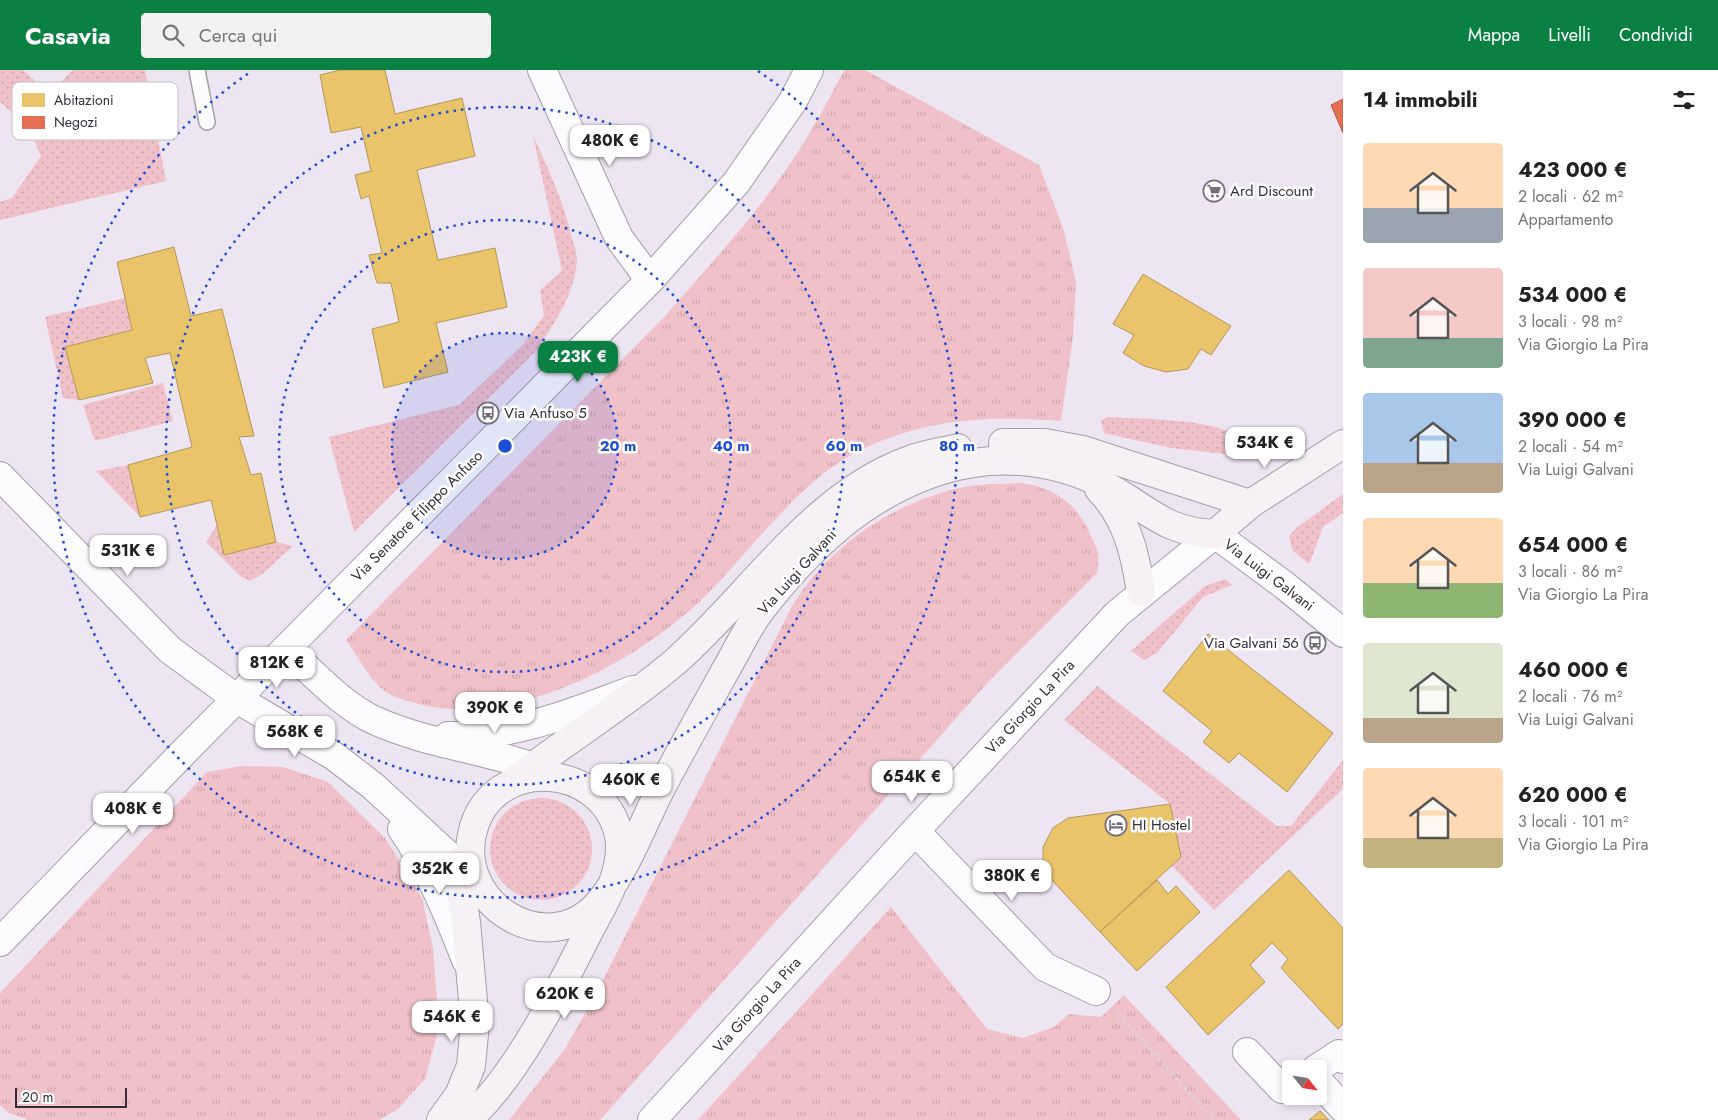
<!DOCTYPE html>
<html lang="it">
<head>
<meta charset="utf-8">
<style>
	:root { --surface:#fff; --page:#f2f2f2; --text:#222; --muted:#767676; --accent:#0b8043 }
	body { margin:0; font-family:Jost,sans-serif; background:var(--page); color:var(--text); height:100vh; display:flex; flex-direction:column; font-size:19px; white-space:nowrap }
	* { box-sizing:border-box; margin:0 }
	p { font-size:16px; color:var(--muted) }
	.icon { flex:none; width:28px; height:28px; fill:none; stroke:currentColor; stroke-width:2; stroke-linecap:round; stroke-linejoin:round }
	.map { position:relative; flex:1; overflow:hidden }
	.drawer { display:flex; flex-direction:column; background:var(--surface); width:375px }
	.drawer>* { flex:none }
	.needle { width:32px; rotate:120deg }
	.buttons { position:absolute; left:1282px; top:990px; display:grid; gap:10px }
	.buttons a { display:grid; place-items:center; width:45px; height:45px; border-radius:5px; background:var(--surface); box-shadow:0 2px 8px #0003; font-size:25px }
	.scale { position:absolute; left:15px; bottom:12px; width:112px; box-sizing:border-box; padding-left:5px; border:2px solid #342e38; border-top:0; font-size:14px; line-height:18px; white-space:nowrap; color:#342e38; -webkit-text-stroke:4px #fff; paint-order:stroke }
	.price { position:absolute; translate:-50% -42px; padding:0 11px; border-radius:10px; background:#fff; color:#222; font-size:16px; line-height:32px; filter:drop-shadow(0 1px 2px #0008) }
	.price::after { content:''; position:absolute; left:50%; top:30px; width:15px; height:11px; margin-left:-8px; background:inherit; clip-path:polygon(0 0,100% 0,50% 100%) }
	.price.active { background:var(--accent); color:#fff }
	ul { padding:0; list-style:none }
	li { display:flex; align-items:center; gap:15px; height:125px; padding:0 20px }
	li span { display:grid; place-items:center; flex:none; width:140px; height:100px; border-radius:5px; color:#555 }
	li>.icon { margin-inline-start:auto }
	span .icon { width:60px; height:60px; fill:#fffc; stroke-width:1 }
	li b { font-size:21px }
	h2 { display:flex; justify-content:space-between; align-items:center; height:60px; padding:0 20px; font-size:21px }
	header { display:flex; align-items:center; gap:30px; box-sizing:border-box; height:70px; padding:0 25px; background:var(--accent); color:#fff }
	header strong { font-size:24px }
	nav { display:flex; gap:28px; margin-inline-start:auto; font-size:18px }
	.search { width:350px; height:45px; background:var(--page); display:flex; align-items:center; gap:12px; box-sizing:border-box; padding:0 18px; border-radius:5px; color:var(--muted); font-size:19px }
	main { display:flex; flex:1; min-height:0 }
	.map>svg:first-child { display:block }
</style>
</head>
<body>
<header>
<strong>Casavia</strong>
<div class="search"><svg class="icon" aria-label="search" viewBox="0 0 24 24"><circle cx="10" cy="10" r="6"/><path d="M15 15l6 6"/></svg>Cerca qui</div>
<nav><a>Mappa</a><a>Livelli</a><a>Condividi</a></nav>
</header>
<main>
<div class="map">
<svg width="1343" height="1050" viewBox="0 0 1343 1050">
	<defs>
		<pattern id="grass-tufts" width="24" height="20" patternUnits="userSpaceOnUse" patternTransform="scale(1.25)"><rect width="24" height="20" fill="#f1c1c9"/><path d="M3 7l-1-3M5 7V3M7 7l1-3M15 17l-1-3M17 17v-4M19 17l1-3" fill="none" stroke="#cfa6ad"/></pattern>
		<pattern id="garden-dots" width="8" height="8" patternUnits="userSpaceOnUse" patternTransform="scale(1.25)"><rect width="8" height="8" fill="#f1c1c9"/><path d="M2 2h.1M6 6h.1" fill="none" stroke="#cfa6ad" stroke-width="1.8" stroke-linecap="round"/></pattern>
	</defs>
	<rect width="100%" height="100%" fill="#ede5f2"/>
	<!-- grass -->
	<g fill="url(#grass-tufts)">
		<path d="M844 0H865L1039 95 1064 161 1076 212 1073 267 1061 351C991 346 932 348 867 377 800 406 750 484 698 533 631 595 515 656 423 635 408 631 392 628 381 618 368 607 356 583 346 570L665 246C716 188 770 130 809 64 822 43 833 21 844 0Z"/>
		<path d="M1021 413C1055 418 1078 434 1091 466 1093 471 1097 478 1098 483 1099 489 1098 497 1097 503L990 610 600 1050H509L565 979 597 922 792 536C831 474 892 433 964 417 982 413 1003 414 1021 413Z"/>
		<path d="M243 696 283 697 328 712 385 768 422 828 433 878 437 930V965L425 1009 398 1039 379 1050H28L9 1043 0 1035V923L207 702Z"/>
		<path d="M891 837 987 959 1023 968 1054 957 1069 944 1101 947 1124 925 1241 1050H698Z"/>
	</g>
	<!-- garden -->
	<g fill="url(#garden-dots)">
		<path d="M0 0H23L49 23 73 0H145L166 111 0 150V132L12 128 41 86 28 56 0 32Z"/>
		<path d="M533 65C548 99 564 132 572 168 574 175 577 183 577 190 575 224 553 257 534 283L354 462 329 367 459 335 523 275 544 245 540 220 562 201Z"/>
		<path d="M125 228 132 260 65 277 79 330 63 328 45 247Z"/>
		<path d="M163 313 173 351 95 371 83 335Z"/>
		<path d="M1109 347C1152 350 1215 347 1252 373L1244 386 1171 378 1104 363 1101 350Z"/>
		<path d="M128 395 140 447 96 401Z"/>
		<path d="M1343 424V443L1323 457 1309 494 1293 481 1289 467 1295 459Z"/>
		<path d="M217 455 225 485 276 472 293 476 261 505 250 511 240 506 206 472Z"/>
		<path d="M1225 509 1232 515 1203 527 1157 583 1144 590 1131 581 1205 516Z"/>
		<path d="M1097 616 1277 756H1291L1343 690V719L1214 840 1172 796 1181 787 1170 734 1064 650Z"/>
		<circle cx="541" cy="779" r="51"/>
	</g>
	<!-- homes -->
	<g fill="#e9c46a" stroke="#b3975b">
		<path d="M340 0H385L395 44 462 28 475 86 417 100 438 190 495 178 507 237 436 253 448 302 384 318 372 259 399 252 391 213H377L369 185 382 183 369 126 361 129 355 105 371 101 361 57 331 63 320 5Z"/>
		<path d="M174 177 191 246 222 239 254 366 239 367 251 405 261 403 276 472 224 485 211 430 140 447 128 395 192 377 170 283 145 288 153 313 79 330 65 277 132 260 117 192Z"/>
		<path d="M1143 204 1231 256 1211 285 1201 279 1188 299 1166 302 1144 296 1123 283 1134 265 1113 254Z"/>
		<path d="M1208 564 1333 663 1287 722 1239 683 1229 693 1203 672 1212 661 1163 621Z"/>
		<path d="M1170 734 1181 787 1100 862 1051 809 1043 794V777L1053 758 1068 748Z"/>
		<path d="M1289 800 1343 858V954L1338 959 1281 898 1288 889 1272 873 1250 895 1265 912 1208 965 1166 917Z"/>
		<path d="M1157 810 1168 824 1176 816 1200 842 1137 901 1100 862Z"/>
		<path d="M1320 1041 1329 1050H1309Z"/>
	</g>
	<!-- shops -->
	<path fill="#e76f51" stroke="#b15c4a" d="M1343 29V63L1331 35Z"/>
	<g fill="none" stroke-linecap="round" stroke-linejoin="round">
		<!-- service casing -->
		<g stroke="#a59fa9" stroke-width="18">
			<path id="service" d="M197 0 207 52"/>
		</g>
		<!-- minor casing -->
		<g stroke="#a59fa9" stroke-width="30">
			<g id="minor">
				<path d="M542 0 619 168 650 210"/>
				<path d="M0 406 170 580 237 629 334 686 373 716 476 811"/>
				<path d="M1215 464 1284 515 1343 563"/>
				<path d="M286 579C314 603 342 636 376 651 432 676 495 680 551 704"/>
				<path d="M448 666C514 667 573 642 633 620"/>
				<path d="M402 759C430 800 448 844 466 890"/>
				<path d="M915 761 1045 897 1096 921"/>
				<path d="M0 872 177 689 650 210 736 113 793 31 809 0"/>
				<path d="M1247 982 1282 1019 1291 1013"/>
				<path d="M1316 999 1339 984 1343 989"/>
				<path d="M1319 1012 1343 1038"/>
			</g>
		</g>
		<!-- tertiary casing -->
		<g stroke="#a59fa9" stroke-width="30">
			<path id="tertiary" d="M652 1050 915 761 1117 544 1215 464"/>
		</g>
		<!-- secondary casing -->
		<g stroke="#a59fa9" stroke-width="30">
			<g id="secondary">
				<path d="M1003 373H1045L1083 380 1250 434"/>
				<path d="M1099 419C1127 448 1135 483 1141 522"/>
				<path d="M514 711C567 669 625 635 676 591 751 525 812 425 910 390 925 384 942 382 958 378"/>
				<path d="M441 1050 459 1025 471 996 475 953 466 852 462 828 461 798 464 788"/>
				<path d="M467 1050C514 1010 560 919 588 863 596 847 607 830 613 813 618 799 622 782 619 766 603 691 493 685 473 760 453 833 546 892 598 834 623 806 642 756 659 722 680 682 702 643 724 603 736 583 746 560 760 541 808 479 862 426 939 401 999 382 1061 389 1115 421 1154 444 1168 462 1215 464L1250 434 1343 374"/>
			</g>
		</g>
		<!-- path -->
		<path stroke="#dad8dc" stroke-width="3" stroke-dasharray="2.5 4" stroke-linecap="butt" d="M1119 945 1214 1050"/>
		<!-- service -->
		<use href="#service" stroke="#fcfbfd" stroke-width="15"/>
		<!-- minor -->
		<use href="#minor" stroke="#fcfbfd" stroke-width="28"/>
		<!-- tertiary -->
		<use href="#tertiary" stroke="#fcfbfd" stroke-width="28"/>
		<!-- secondary -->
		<use href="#secondary" stroke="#f6f1f5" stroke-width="28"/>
	</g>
	<!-- distance rings -->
	<circle cx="505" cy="376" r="113" fill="#1d4ed8" fill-opacity=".12"/>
	<g fill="none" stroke="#1d4ed8" stroke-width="2.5" stroke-dasharray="2.5 5">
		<circle cx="505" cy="376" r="113"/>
		<circle cx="505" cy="376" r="226"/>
		<circle cx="505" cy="376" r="339"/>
		<path d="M758 1A452 452 0 1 1 252 1"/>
	</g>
	<!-- icons -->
	<defs>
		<g id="supermarket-ring" transform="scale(1.125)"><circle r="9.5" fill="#fff" stroke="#756e79" stroke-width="1.5"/><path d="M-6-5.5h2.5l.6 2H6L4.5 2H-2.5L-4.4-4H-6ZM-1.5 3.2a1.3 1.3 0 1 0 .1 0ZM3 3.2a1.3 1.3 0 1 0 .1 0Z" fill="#756e79"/></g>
		<g id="bus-ring" transform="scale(1.125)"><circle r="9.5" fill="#fff" stroke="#756e79" stroke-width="1.5"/><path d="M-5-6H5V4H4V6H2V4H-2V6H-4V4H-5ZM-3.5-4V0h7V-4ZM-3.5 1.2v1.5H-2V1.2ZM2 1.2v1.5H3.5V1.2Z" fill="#756e79"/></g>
		<g id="hotel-ring" transform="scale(1.125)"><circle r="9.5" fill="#fff" stroke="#756e79" stroke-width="1.5"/><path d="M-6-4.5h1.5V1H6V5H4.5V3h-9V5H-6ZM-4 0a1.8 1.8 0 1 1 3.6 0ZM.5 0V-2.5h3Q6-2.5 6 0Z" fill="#756e79"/></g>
	</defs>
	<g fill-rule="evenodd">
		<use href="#supermarket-ring" x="1214" y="121"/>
		<use href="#bus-ring" x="488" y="343"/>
		<use href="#bus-ring" x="1315" y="573"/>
		<use href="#hotel-ring" x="1116" y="755"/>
	</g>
	<g text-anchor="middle" stroke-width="5" stroke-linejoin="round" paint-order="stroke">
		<!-- poi labels -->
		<g font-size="15" fill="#342e38" stroke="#fff" text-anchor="start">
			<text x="1230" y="126">Ard Discount</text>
			<text x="504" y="348">Via Anfuso 5</text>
			<text x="1299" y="578" text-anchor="end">Via Galvani 56</text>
			<text x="1132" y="760">HI Hostel</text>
		</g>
		<!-- street labels -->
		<g font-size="15" fill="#342e38" stroke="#fff">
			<text transform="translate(417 446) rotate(-45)" y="5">Via Senatore Filippo Anfuso</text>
			<text transform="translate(797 502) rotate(-48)" y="5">Via Luigi Galvani</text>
			<text transform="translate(1269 505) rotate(37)" y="5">Via Luigi Galvani</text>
			<text transform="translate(1030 637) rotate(-47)" y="5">Via Giorgio La Pira</text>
			<text transform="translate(757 935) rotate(-48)" y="5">Via Giorgio La Pira</text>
		</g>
	</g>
	<!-- legend -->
	<rect x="12" y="12" width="166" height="58" rx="8" fill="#fff" stroke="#c2c0c3" stroke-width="1"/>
	<rect x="22" y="23" width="23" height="14" fill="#e9c46a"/>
	<rect x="22" y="46" width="23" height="13" fill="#e76f51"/>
	<g font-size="14" fill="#342e38">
		<text x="54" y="35">Abitazioni</text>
		<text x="54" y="57">Negozi</text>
	</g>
	<circle cx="505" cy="376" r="8" fill="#1d4ed8" stroke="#fff" stroke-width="2.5"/>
	<g font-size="15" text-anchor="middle" font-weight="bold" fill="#1d4ed8" stroke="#fff" stroke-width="5" stroke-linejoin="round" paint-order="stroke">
		<text x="618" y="381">20 m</text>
		<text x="731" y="381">40 m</text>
		<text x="844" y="381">60 m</text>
		<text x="957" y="381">80 m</text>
	</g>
</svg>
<div class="buttons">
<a><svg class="needle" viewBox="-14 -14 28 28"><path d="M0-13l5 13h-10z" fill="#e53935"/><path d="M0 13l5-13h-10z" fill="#767676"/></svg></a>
</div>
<div class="scale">20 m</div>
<b class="price" style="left:610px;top:97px">480K €</b>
<b class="price active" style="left:578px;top:313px">423K €</b>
<b class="price" style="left:1265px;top:399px">534K €</b>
<b class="price" style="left:128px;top:507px">531K €</b>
<b class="price" style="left:277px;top:619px">812K €</b>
<b class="price" style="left:495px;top:664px">390K €</b>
<b class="price" style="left:295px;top:688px">568K €</b>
<b class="price" style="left:912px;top:733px">654K €</b>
<b class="price" style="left:631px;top:736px">460K €</b>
<b class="price" style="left:133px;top:765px">408K €</b>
<b class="price" style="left:440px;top:825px">352K €</b>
<b class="price" style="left:1012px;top:832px">380K €</b>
<b class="price" style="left:565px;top:950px">620K €</b>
<b class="price" style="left:452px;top:973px">546K €</b>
</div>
<section class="drawer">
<h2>14 immobili<svg class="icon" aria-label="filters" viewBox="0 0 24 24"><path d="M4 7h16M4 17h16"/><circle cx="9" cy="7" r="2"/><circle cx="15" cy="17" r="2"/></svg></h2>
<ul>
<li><span style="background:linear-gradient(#ffd9b3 65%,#9aa5b1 0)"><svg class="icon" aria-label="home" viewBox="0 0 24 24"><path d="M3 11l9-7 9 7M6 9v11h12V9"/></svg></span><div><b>423 000 €</b><p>2 locali · 62 m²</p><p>Appartamento</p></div></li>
<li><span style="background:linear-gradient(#f6c9c9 70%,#7fa58c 0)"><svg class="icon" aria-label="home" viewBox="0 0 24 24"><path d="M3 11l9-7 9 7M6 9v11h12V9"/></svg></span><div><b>534 000 €</b><p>3 locali · 98 m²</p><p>Via Giorgio La Pira</p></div></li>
<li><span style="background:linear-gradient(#a9c7e8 70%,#b9a48a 0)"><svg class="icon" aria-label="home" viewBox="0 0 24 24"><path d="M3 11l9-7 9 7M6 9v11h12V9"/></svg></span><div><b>390 000 €</b><p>2 locali · 54 m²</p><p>Via Luigi Galvani</p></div></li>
<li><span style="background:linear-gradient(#ffd9b3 65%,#8fb573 0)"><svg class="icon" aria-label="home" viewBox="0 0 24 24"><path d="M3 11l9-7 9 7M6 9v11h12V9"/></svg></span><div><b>654 000 €</b><p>3 locali · 86 m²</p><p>Via Giorgio La Pira</p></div></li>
<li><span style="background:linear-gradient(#dfe7d0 75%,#b9a48a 0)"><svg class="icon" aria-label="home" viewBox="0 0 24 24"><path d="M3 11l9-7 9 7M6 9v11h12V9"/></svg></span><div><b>460 000 €</b><p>2 locali · 76 m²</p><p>Via Luigi Galvani</p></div></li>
<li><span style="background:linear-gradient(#ffd9b3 70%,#c2b280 0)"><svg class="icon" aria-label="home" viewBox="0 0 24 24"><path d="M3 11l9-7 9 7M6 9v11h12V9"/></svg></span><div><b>620 000 €</b><p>3 locali · 101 m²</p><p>Via Giorgio La Pira</p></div></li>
</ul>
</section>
</main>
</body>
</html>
